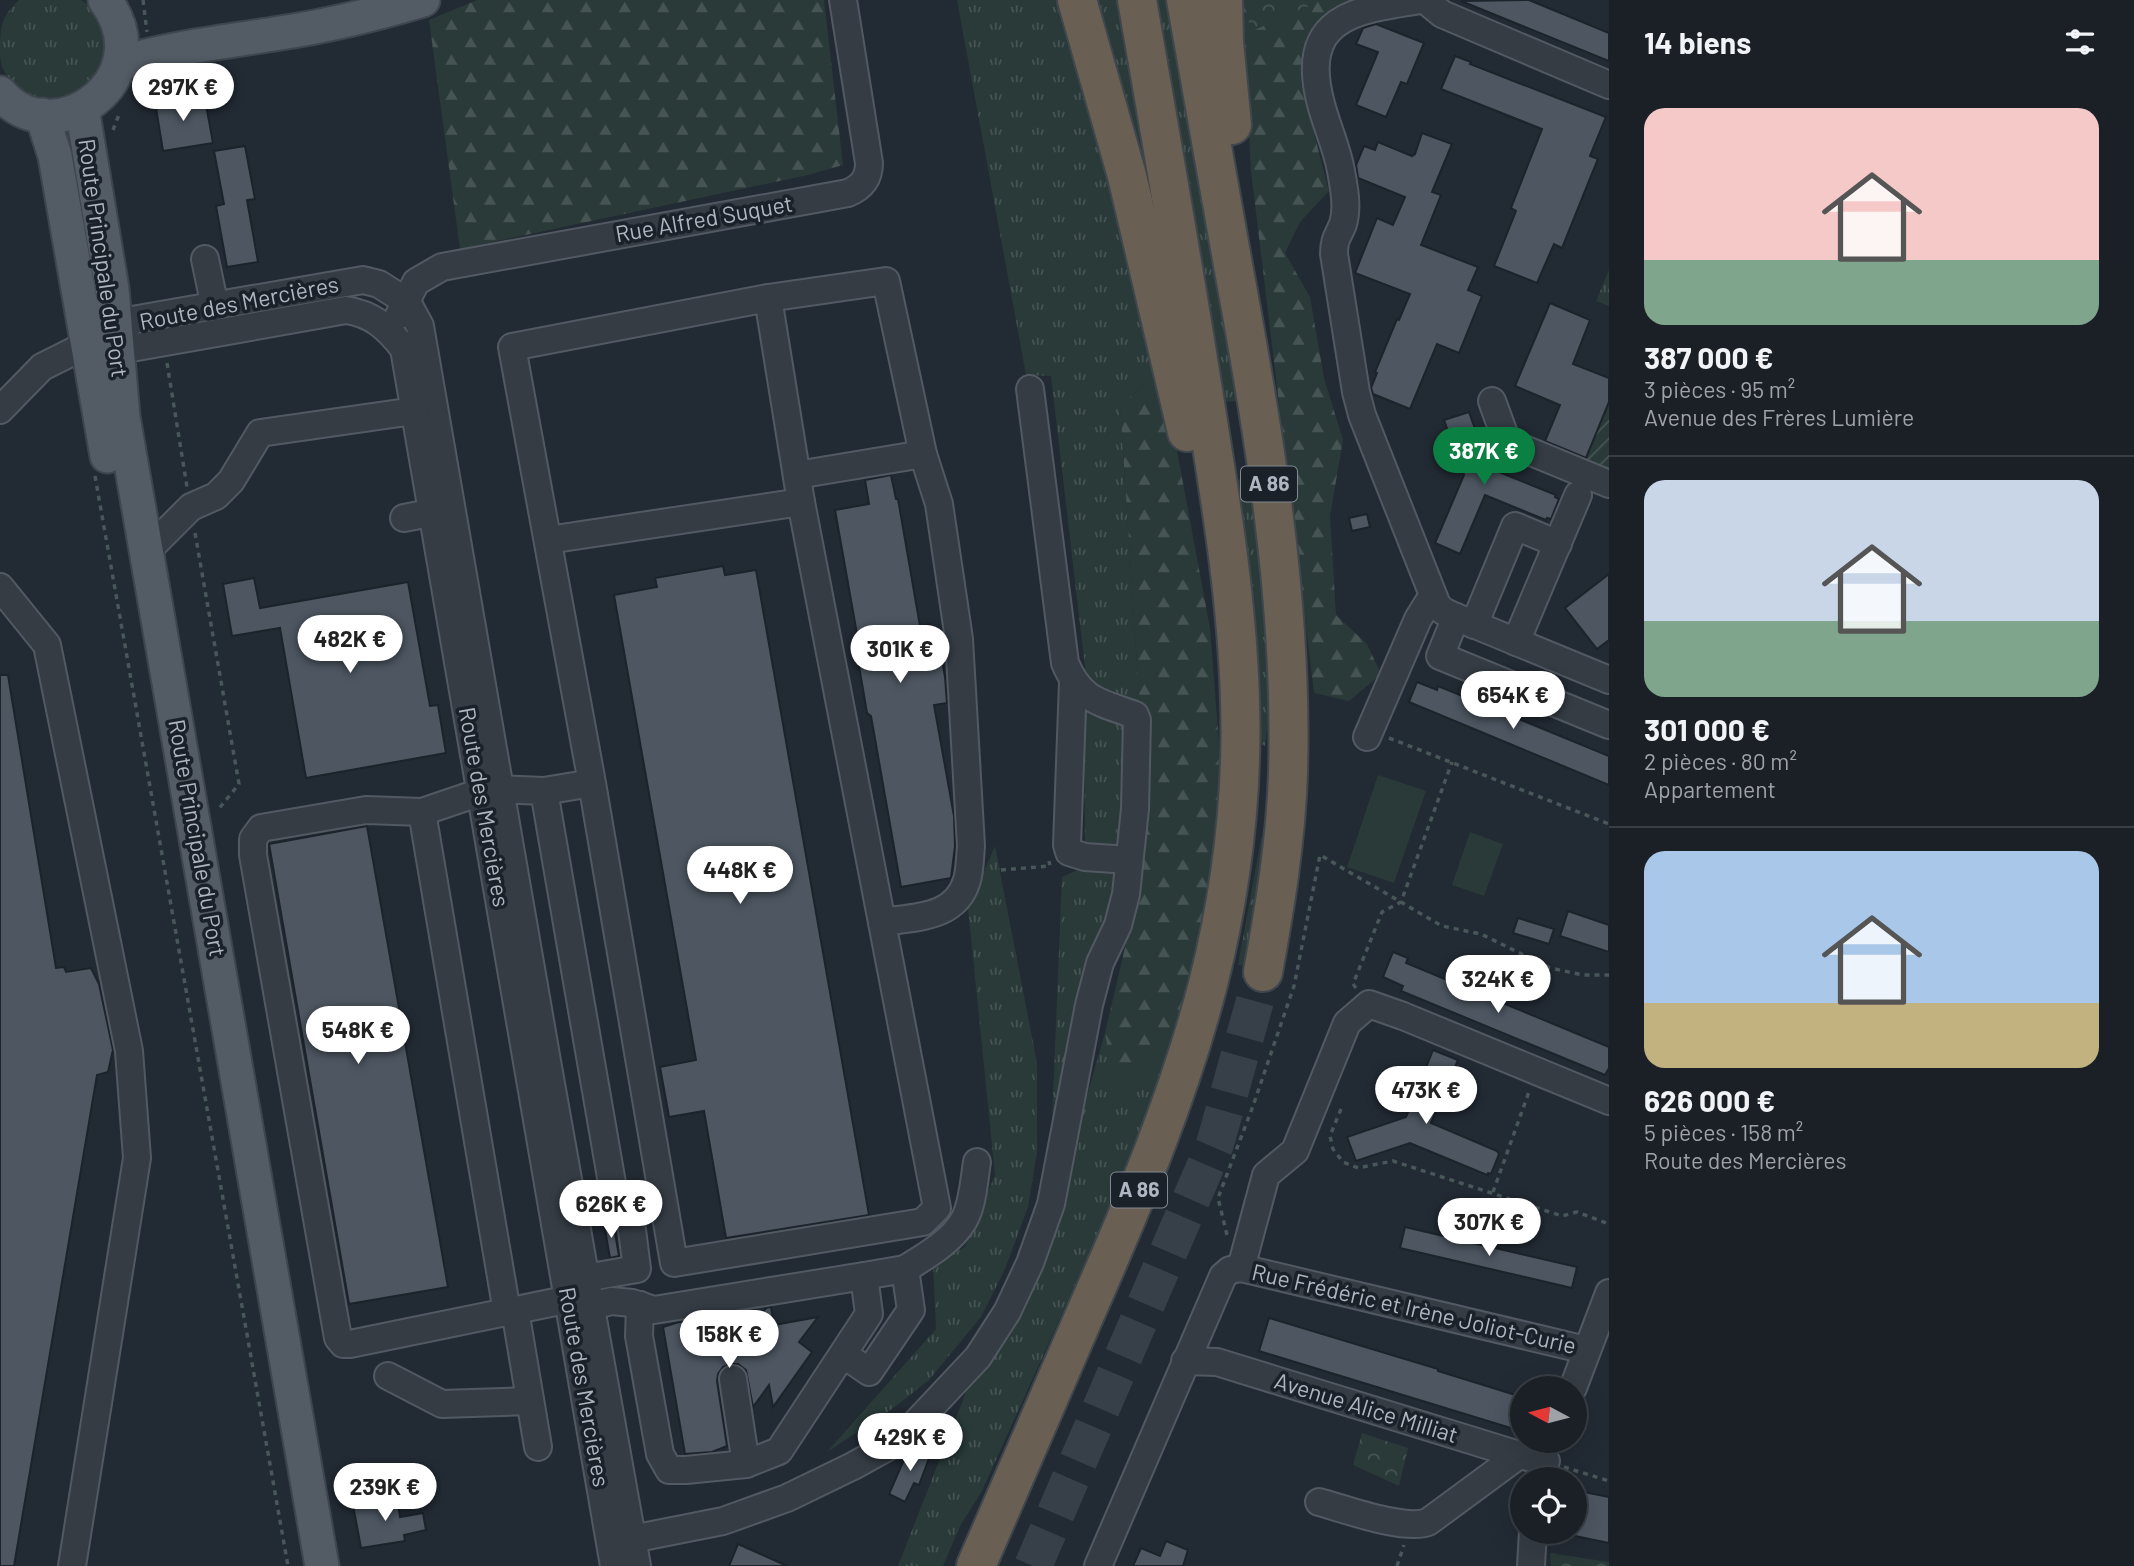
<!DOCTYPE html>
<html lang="fr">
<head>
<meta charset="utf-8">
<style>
	:root { --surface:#1a2026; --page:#23282e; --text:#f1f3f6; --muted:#9fa3a7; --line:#383e43; --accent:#0b8043 }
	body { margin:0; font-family:Barlow,sans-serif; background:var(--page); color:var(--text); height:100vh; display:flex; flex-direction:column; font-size:26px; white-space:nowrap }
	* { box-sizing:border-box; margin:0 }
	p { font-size:23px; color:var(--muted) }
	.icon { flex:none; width:38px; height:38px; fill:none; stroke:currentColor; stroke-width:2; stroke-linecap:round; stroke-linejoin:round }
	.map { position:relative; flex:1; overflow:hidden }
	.drawer { display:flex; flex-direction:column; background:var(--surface); width:525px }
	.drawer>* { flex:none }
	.needle { width:46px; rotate:277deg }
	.tools { position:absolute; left:1510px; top:1376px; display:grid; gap:14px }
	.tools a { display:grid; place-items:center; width:77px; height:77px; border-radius:50%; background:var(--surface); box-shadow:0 7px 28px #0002,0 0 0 2px var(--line); font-size:35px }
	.price { position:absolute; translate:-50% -60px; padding:0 16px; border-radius:24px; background:#fff; color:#222; font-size:23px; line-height:46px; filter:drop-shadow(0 2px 4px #0008) }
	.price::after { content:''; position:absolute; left:50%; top:42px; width:21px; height:16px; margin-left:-10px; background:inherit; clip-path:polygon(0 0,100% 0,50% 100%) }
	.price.selected { background:var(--accent); color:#fff }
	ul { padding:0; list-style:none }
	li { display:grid; align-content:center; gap:14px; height:371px; padding:0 35px }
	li+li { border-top:2px solid var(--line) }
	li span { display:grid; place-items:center; height:217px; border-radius:21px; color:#555 }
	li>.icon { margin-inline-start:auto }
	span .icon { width:126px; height:126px; fill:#fffc; stroke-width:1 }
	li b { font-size:30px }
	h2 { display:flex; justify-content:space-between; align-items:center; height:84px; padding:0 35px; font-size:30px }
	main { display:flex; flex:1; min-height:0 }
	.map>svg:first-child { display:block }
</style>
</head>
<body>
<main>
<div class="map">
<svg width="1609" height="1566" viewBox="0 0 1609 1566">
	<defs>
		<pattern id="grass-tufts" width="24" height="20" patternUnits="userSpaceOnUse" patternTransform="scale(1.75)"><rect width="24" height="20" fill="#293a39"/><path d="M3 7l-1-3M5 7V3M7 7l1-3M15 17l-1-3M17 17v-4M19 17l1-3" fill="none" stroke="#465454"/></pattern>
		<pattern id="forest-firs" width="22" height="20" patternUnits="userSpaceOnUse" patternTransform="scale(1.75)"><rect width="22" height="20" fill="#293a39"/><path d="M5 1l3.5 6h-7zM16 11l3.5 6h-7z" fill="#465454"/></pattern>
		<pattern id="park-crowns" width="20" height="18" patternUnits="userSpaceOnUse" patternTransform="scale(1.75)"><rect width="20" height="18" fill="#293a39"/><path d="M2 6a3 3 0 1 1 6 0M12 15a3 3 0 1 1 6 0" fill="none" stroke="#465454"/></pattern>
		<pattern id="garden-furrows" width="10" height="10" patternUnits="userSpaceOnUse" patternTransform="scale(1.75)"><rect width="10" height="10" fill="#293a39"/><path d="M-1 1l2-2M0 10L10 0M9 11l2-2" fill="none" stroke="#465454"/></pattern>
	</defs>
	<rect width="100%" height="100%" fill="#222a33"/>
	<!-- grass -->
	<g fill="url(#grass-tufts)">
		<path d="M19 0H81C141 37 77 133 16 86 6 77 0 67 0 53 0 28 0 18 19 0Z"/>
		<path d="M957 0H1059L1139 301 1162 370 1120 405 1140 709 1087 684 1051 376 1026 375Z"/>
		<path d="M1092 0H1120L1181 354Z"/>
		<path d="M1148 0H1172L1242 401 1217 402Z"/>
		<path d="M1609 270V306L1596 301Z"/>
		<path d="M1255 478 1275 667 1265 746 1253 743 1232 480Z"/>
		<path d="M1084 710 1131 726 1120 852 1085 849Z"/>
		<path d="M1272 819 1246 966 1238 965 1261 839Z"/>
		<path d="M995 846 1037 1063V1152L1028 1207 1005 1269 981 1317 929 1380 892 1409 827 1452 936 1329 933 1265 965 1247 995 1175 968 908Z"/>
		<path d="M1095 862 1123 872 1050 1169 1062 877Z"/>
		<path d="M1105 1033 1117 1093 1175 1041 1122 1181 982 1491 960 1526 943 1566H898L972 1377 1072 1147Z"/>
	</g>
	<!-- forest -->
	<g fill="url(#forest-firs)">
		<path d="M477 0H824L843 165 808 175 460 249 429 20Z"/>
		<path d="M1242 0H1388L1333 7 1307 40 1301 83 1329 191 1300 222 1285 253 1310 297 1324 378 1343 440 1330 516 1336 615 1367 644 1381 674 1349 701 1314 693 1251 171Z"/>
		<path d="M1162 370 1210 628 1219 743 1218 825 1191 979 1175 1041 1116 1094 1105 1033 1139 887 1140 709 1120 405Z"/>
	</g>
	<!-- park -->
	<g fill="url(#park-crowns)">
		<path d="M1250 0H1322L1248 33Z"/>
		<path d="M1362 1433 1408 1448 1399 1486 1353 1465Z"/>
		<path d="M1550 1553 1609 1562V1566H1551Z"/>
	</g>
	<!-- garden -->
	<path fill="url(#garden-furrows)" d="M1609 402V476L1583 465Z"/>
	<!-- pitch -->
	<g fill="#293a39">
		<path d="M1378 775 1426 791 1394 883 1347 867Z"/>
		<path d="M1470 832 1503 844 1484 896 1452 885Z"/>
	</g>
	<!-- building -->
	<g fill="#4d5661" stroke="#1c232a" stroke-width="2">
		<path d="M1529 0 1609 33V61L1461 1Z"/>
		<path d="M1376 24 1424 43 1407 84 1401 82 1386 117 1356 105 1378 52 1356 44 1363 28Z"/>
		<path d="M1455 56 1471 62 1470 64 1606 117 1590 156 1598 159 1589 181 1562 248 1554 244 1537 283 1494 266 1516 211 1511 208 1542 129 1441 89Z"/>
		<path d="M187 94 188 102 205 99 213 143 163 151 156 108 159 107 158 99Z"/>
		<path d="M1422 133 1452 144 1432 192 1441 195 1421 245 1478 267 1468 290 1482 296 1459 353 1437 344 1410 409 1373 394 1371 388 1377 373 1375 372 1397 319 1399 320 1410 294 1355 273 1377 218 1393 225 1405 197 1358 178 1356 165 1364 146 1375 150 1378 142 1412 156 1415 154Z"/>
		<path d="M245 146 255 199 247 200 258 262 227 267 216 206 224 204 214 151Z"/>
		<path d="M1550 303 1590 320 1573 364 1609 378V402L1586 458 1545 441 1560 405 1515 386Z"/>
		<path d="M1469 412 1489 468 1556 495 1555 497 1559 499 1551 519 1547 518 1546 520 1485 495 1460 554 1435 543 1464 475 1444 420Z"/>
		<path d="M891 475 896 499H898L920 626 930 624 935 650 940 649 945 677 947 703 934 705 954 816 955 846 951 878 901 887 871 716 867 713 859 666 862 662 835 510 869 504 865 480Z"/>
		<path d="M1367 514 1370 527 1352 531 1349 518Z"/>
		<path d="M723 566 725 575 756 570 869 1215 726 1238 704 1111 669 1117 660 1067 696 1060 614 595 657 587 655 578Z"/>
		<path d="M1609 574V640L1597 649 1565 608Z"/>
		<path d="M254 578 260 608 408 582 430 706 438 705 446 753 306 778 280 628 232 636 223 584Z"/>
		<path d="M0 675H8L56 968 64 967 66 972 91 968 99 984 113 1050 108 1072 97 1075 14 1566H0Z"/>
		<path d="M1417 682 1437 690 1438 686 1609 756V785L1409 702Z"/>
		<path d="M367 826 448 1287 349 1304 269 844Z"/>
		<path d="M1568 911 1609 925V952L1560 936Z"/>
		<path d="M1518 918 1554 929 1549 944 1513 933Z"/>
		<path d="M1393 952 1408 958 1406 963 1609 1047V1068L1605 1075 1401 991 1403 986 1383 977Z"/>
		<path d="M1433 1050 1458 1060 1431 1123 1497 1151 1499 1154 1491 1174 1488 1173 1487 1175 1410 1143 1356 1161 1347 1137 1406 1117Z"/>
		<path d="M613 1222 619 1256 610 1258 604 1224Z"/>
		<path d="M1405 1227 1577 1267 1572 1288 1400 1248Z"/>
		<path d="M771 1307 774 1325 818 1317 799 1342 812 1352 773 1407 769 1385 753 1407 746 1370 738 1364H730L723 1367 718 1374 717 1381 727 1446 712 1452 685 1454 663 1327 679 1322 706 1319 709 1337 741 1331 739 1320 751 1329 766 1308Z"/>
		<path d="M1269 1318 1438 1369V1371L1522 1397 1514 1429 1259 1351Z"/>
		<path d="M916 1446 931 1453 919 1485 914 1483 905 1502 889 1494 906 1455Z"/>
		<path d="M1579 1491 1609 1497V1543L1575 1536V1511Z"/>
		<path d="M397 1497 400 1517 423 1513 426 1530 404 1535 405 1541 361 1548 353 1505Z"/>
		<path d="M1166 1541 1188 1550 1183 1566H1133L1141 1548 1160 1556Z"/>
		<path d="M738 1544 787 1566H729Z"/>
	</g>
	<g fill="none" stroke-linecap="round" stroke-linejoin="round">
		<!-- highway-tunnel -->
		<path stroke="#373f48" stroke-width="38" stroke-dasharray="38 19" stroke-linecap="butt" d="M1033 1566 1215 1144 1263 972"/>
		<!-- minor casing -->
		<g stroke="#525962" stroke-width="30">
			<g id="minor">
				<path d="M1420 0C1353 10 1298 18 1321 104 1327 127 1337 148 1341 171 1344 187 1348 208 1343 224 1338 237 1334 238 1334 254L1356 392 1362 415 1437 605 1443 611 1456 617 1609 680"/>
				<path d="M1430 0 1431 5 1442 14 1609 85"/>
				<path d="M205 259 215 307"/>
				<path d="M768 298 886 281 923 454 939 504 959 639 971 846C970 857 970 870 967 880 956 919 914 917 882 922"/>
				<path d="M399 315 416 282 442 267 848 193C862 187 869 178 869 163L843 0"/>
				<path d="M117 339 132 320 363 280 379 284 407 302 420 326 548 1067 637 1566"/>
				<path d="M117 339 137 347 346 310C373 314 388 328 404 349L614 1566"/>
				<path d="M1492 401 1507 442 1609 484"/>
				<path d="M0 410 42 367 88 344 104 341"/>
				<path d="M797 475 923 454"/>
				<path d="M404 518 450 509"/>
				<path d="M548 540 801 502"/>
				<path d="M147 551 191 507 216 496 231 481 260 433 414 411"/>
				<path d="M0 587 47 645 129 1051 137 1158 72 1566"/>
				<path d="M1456 617 1440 656 1609 725"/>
				<path d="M1474 625 1515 526 1558 544"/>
				<path d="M1516 642 1578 495"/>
				<path d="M1073 682 1067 845 1069 852 1085 857 1129 860"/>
				<path d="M1367 737 1418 619 1428 603 1434 600"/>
				<path d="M544 791 592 783 674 1263 923 1222 937 1208 801 502 768 298 512 347 592 783"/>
				<path d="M422 812 481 792 499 789 544 791 613 1189 631 1222 637 1269 568 1281"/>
				<path d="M1241 1268 1266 1175 1295 1151 1347 1023 1369 1004 1403 1016 1609 1101"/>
				<path d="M905 1269C926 1256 951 1242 964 1220 973 1204 974 1180 977 1162"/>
				<path d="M640 1305 639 1336 660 1454 669 1470H686L746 1464 779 1451 869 1314 864 1276 905 1269 911 1310 869 1372 843 1354"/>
				<path d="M515 1310 538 1447"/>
				<path d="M507 1312 422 812 366 810 261 828 253 839V855L338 1338 343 1344H350L570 1299 591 1306 612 1301 632 1303 654 1310 864 1276"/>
				<path d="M1185 1361 1217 1362 1519 1455 1546 1461"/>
				<path d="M388 1376 442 1404 530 1401"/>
				<path d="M733 1379 746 1464"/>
				<path d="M1573 1388 1609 1293"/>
				<path d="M1319 1502C1345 1509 1404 1531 1428 1522L1519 1455"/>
				<path d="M632 1539 723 1521 787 1498 853 1466 900 1440 978 1357 1007 1312 1030 1263 1051 1204 1089 1005 1100 963 1118 925 1126 894 1135 809 1137 720 1135 715C1099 702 1081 701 1065 663L1030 389"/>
				<path d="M1098 1566 1223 1276 1230 1270 1241 1268 1586 1350"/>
				<path d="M1531 1566 1533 1531"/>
			</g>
		</g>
		<!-- major casing -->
		<g stroke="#3e454d" stroke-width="37">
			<g id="major">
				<path d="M121 63C173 47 226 42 280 33 328 26 376 14 423 0"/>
				<path d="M0 93C55 157 163 77 105 0"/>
				<path d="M82 108 112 289 123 417 322 1566"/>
				<path d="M42 115 55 156 107 456"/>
			</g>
		</g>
		<!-- highway casing -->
		<g stroke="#3f464e" stroke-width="42">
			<g id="highway">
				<path d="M1077 0 1127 176 1187 432"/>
				<path d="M1186 0C1202 88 1217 177 1233 265 1264 433 1293 602 1288 773 1286 840 1275 906 1263 972"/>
				<path d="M1223 0 1224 42 1232 125"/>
				<path d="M976 1566C1013 1481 1049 1397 1086 1312 1133 1205 1179 1097 1208 984 1231 893 1243 795 1240 701 1237 592 1218 485 1201 378 1181 252 1159 126 1137 0"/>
			</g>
		</g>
		<!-- path -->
		<g stroke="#485758" stroke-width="3.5" stroke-dasharray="5 5" stroke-linecap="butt">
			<path d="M143 0 147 32"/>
			<path d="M134 95 153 81"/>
			<path d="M113 130 120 112"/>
			<path d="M167 363 187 487"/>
			<path d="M95 476 288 1566"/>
			<path d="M195 533 239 784 217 811"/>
			<path d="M1389 738 1609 824"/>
			<path d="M1001 870 1050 866 1049 861"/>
			<path d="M1356 988 1353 984 1382 912 1401 902 1452 762"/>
			<path d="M1341 1109 1330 1136 1333 1149 1343 1162 1358 1168 1393 1161 1562 1216 1577 1212 1609 1224"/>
			<path d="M1493 1192 1530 1089"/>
			<path d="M1227 1235 1218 1198 1253 1106 1294 986 1320 855 1442 926 1481 934 1550 968 1583 975H1609"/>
			<path d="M1564 1467 1609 1481"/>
			<path d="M1397 1566 1404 1545"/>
		</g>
		<!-- minor -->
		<use href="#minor" stroke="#353c44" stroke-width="26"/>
		<!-- major -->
		<use href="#major" stroke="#535b64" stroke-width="33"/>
		<!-- highway -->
		<use href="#highway" stroke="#695f53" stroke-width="38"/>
	</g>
	<g text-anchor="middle" stroke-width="7" stroke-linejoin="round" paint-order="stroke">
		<!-- shield labels -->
		<g fill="#1a2128" stroke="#828993" stroke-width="2">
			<rect x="1241" y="466.5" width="56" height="35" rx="5"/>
			<rect x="1111" y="1172.5" width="56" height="35" rx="5"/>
		</g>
		<g font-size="21" font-weight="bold" fill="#afb6c1">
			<text x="1269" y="491">A 86</text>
			<text x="1139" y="1197">A 86</text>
		</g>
		<!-- street labels -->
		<g font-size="23" fill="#afb6c1" stroke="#1a2128">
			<text transform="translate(704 219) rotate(-10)" y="8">Rue Alfred Suquet</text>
			<text transform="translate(103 258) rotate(82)" y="8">Route Principale du Port</text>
			<text transform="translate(239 303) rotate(-11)" y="8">Route des Mercières</text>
			<text transform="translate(484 807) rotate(80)" y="8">Route des Mercières</text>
			<text transform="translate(197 838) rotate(80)" y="8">Route Principale du Port</text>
			<text transform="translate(1414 1309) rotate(13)" y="8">Rue Frédéric et Irène Joliot-Curie</text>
			<text transform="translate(584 1387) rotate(80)" y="8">Route des Mercières</text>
			<text transform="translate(1366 1408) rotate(17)" y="8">Avenue Alice Milliat</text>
		</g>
	</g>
</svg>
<div class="tools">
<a><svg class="needle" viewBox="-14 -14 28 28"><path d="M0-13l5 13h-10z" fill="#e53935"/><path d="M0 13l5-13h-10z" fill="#9fa3a7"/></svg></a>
<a><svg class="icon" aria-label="locate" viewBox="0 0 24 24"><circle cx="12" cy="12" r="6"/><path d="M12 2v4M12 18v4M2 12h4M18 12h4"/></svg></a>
</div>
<b class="price" style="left:183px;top:123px">297K €</b>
<b class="price selected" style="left:1484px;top:487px">387K €</b>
<b class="price" style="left:350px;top:675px">482K €</b>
<b class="price" style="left:900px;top:685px">301K €</b>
<b class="price" style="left:1513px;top:731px">654K €</b>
<b class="price" style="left:740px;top:906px">448K €</b>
<b class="price" style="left:1498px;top:1015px">324K €</b>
<b class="price" style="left:358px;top:1066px">548K €</b>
<b class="price" style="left:1426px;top:1126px">473K €</b>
<b class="price" style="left:611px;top:1240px">626K €</b>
<b class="price" style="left:1489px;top:1258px">307K €</b>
<b class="price" style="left:729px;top:1370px">158K €</b>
<b class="price" style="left:910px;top:1473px">429K €</b>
<b class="price" style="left:385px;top:1523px">239K €</b>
</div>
<section class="drawer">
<h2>14 biens<svg class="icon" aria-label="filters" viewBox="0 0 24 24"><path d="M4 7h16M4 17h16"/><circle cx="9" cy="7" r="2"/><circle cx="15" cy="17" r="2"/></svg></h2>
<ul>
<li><span style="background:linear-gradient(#f6c9c9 70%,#7fa58c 0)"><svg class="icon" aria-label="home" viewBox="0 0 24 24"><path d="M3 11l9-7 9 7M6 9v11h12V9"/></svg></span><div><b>387 000 €</b><p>3 pièces · 95 m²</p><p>Avenue des Frères Lumière</p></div></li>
<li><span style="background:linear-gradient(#c9d6e8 65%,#7fa58c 0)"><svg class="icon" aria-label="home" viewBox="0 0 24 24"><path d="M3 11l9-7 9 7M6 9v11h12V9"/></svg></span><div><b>301 000 €</b><p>2 pièces · 80 m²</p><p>Appartement</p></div></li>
<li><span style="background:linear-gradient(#a9c7e8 70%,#c2b280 0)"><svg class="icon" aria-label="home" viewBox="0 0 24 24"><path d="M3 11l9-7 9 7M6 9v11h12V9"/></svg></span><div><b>626 000 €</b><p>5 pièces · 158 m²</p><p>Route des Mercières</p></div></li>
</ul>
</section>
</main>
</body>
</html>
